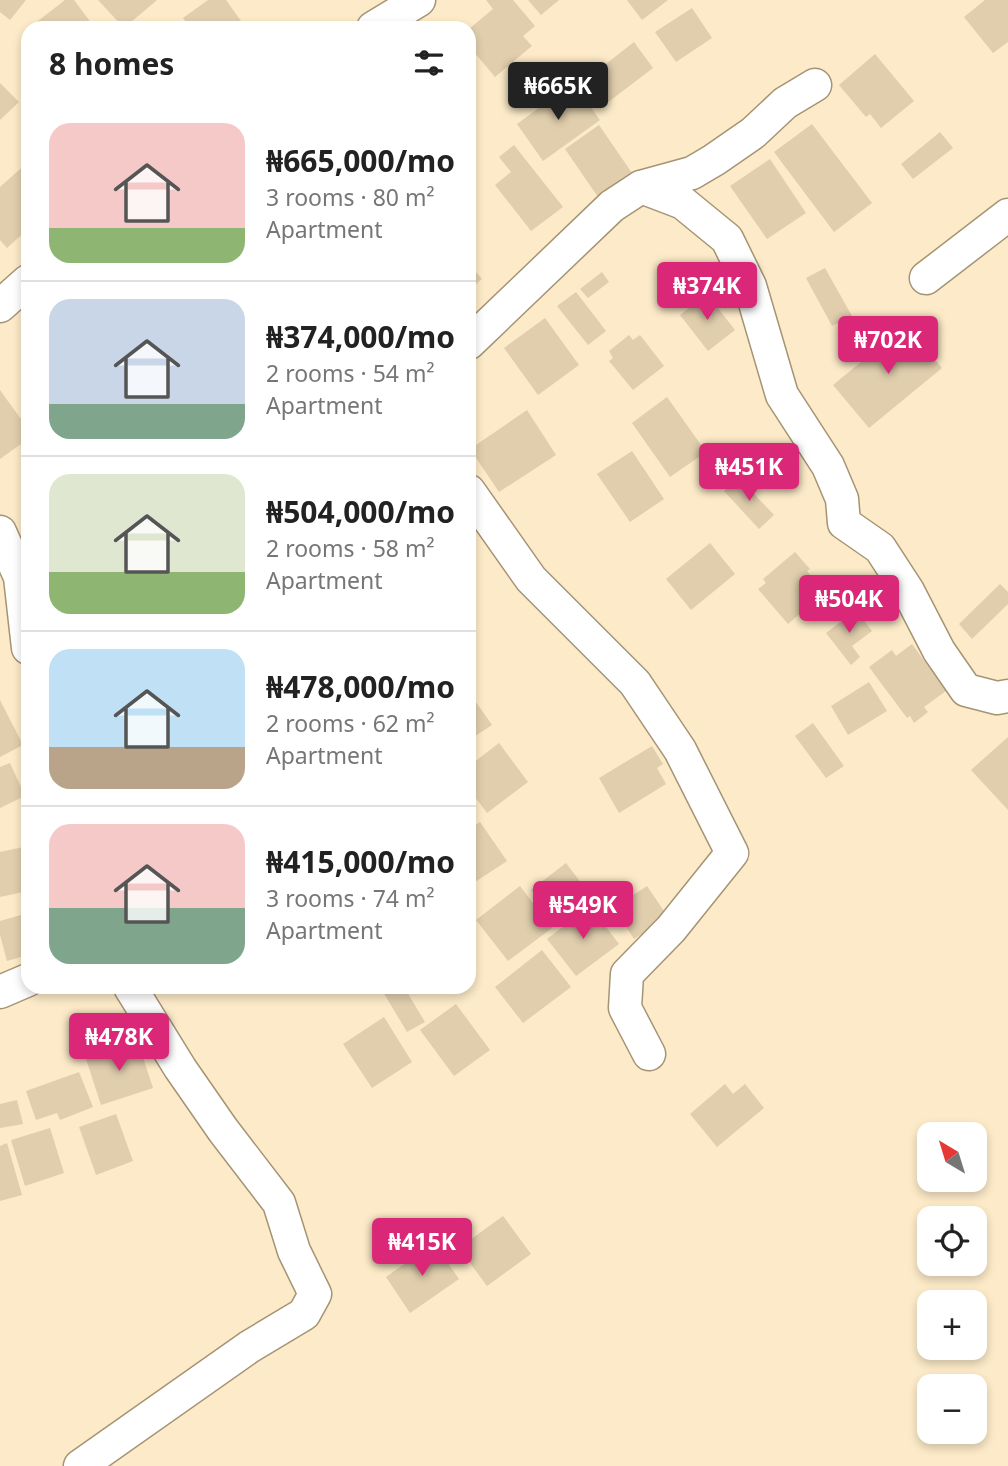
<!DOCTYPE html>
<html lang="en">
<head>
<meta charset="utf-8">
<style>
	:root { --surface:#fff; --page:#f6f6f6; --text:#222; --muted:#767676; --line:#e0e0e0; --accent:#db2777 }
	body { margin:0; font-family:"Noto Sans",sans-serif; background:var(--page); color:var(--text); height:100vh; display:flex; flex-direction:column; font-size:26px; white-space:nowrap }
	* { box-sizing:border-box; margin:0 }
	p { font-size:23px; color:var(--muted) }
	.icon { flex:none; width:38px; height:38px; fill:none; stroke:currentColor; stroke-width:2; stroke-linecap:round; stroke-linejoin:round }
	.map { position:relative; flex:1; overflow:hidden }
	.drawer { position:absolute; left:21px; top:21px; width:455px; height:973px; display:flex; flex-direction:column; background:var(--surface); border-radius:21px; box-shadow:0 4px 10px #0003 }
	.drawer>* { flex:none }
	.needle { width:46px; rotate:322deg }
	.fabs { position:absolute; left:917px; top:1122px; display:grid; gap:14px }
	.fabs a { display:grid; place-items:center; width:70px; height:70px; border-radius:14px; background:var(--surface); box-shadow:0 4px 10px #0003; font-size:35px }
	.price { position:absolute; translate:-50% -60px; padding:0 16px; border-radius:7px; background:var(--accent); color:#fff; font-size:23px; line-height:46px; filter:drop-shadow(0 2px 4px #0008) }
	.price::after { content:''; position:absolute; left:50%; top:42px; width:21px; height:16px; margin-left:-10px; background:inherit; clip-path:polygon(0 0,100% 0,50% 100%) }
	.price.current { background:#222; color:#fff }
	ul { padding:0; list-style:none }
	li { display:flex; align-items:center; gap:21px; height:175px; padding:0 28px }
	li+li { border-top:2px solid var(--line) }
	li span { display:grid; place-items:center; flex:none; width:196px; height:140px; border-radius:21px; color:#555 }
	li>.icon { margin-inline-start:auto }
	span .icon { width:84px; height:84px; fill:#fffc; stroke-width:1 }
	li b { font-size:30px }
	h2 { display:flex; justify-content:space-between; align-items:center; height:84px; padding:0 28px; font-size:30px }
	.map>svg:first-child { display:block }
</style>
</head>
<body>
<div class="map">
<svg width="1008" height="1466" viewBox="0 0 1008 1466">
	<rect width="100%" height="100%" fill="#fceac8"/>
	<!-- building -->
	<g fill="#e0cead">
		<path d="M0 0H26L10 20 0 12Z"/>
		<path d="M65 0H74L95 28H29Z"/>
		<path d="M98 0H157L124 28Z"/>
		<path d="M208 0H226L246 28H190L183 18Z"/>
		<path d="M486 0H513L535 26 523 36 532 46 495 77 469 46V29L493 9Z"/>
		<path d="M528 0H559L541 15Z"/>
		<path d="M627 0H668L642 20Z"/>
		<path d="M985 0H1008V42L993 53 964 17Z"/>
		<path d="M692 8 712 38 676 62 655 32Z"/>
		<path d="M634 42 653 68 607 103 588 78Z"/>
		<path d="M875 54 914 101 881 128 870 114 866 117 839 85Z"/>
		<path d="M0 83 19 102 0 120Z"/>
		<path d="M573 83 600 120 543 161 517 124Z"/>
		<path d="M812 124 872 203 834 232 774 152Z"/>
		<path d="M599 125 632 173 598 197 565 149Z"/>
		<path d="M940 132 953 148 913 179 901 164Z"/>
		<path d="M514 145 563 207 531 231 495 185 511 172 499 157Z"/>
		<path d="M770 159 806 213 767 239 730 186Z"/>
		<path d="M28 162V229L7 248 0 240V187Z"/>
		<path d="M469 264 482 279 469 290Z"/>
		<path d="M825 268 852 316 832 326 806 278Z"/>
		<path d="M602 272 609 282 588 298 580 289Z"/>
		<path d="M576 292 606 331 588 345 557 306Z"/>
		<path d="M707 294 735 330 708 351 680 315Z"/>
		<path d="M545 318 579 365 538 395 504 348Z"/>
		<path d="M906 325 942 368 869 428 833 385Z"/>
		<path d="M629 335 633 340 640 335 664 366 633 390 609 361 613 358 609 351Z"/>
		<path d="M0 390 28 429V439L0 459Z"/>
		<path d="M667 397 706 452 670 477 632 423Z"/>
		<path d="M527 410 556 455 499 492 470 449Z"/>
		<path d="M632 451 664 499 630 522 597 474Z"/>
		<path d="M739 478 774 515 759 529 724 491Z"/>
		<path d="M710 543 735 574 691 610 666 579Z"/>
		<path d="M795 552 810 569 807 571 825 592 788 624 758 589 766 583 763 579Z"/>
		<path d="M1000 584 1008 592V604L972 639 959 624Z"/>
		<path d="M856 610 872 631 852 646 860 657 851 665 826 633Z"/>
		<path d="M912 644 946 691 924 707 928 712 914 723 910 716 907 718 869 667 892 650 896 656Z"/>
		<path d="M869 682 887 711 848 735 831 706Z"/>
		<path d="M469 692 492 725 469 740Z"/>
		<path d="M0 700 23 745 0 757Z"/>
		<path d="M813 723 844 766 826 778 795 736Z"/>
		<path d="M1008 737V810L971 770Z"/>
		<path d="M499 743 528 782 487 813 469 789V766Z"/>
		<path d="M652 746 663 764 657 768 666 784 619 813 599 778Z"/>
		<path d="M10 763 25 796 0 808V767Z"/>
		<path d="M480 822 507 861 469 886V829Z"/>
		<path d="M28 846V891L0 897V852Z"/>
		<path d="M566 863 591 896 556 923 531 890Z"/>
		<path d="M520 886 552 928 508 961 476 920Z"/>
		<path d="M647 886 668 917 634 939 614 908Z"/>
		<path d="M590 906 619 944 576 976 547 939Z"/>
		<path d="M28 913V955L7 961 0 935V921Z"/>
		<path d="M542 950 571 987 523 1023 495 987Z"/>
		<path d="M380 987H404L425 1022 407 1032Z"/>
		<path d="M456 1004 490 1050 454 1076 420 1030Z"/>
		<path d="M384 1017 412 1062 372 1088 343 1044Z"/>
		<path d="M138 1042 153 1088 101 1105 86 1059Z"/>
		<path d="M79 1072 93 1107 60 1120 57 1113 36 1120 26 1091Z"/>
		<path d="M725 1084 733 1094 745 1084 764 1108 717 1147 690 1114Z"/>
		<path d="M17 1100 23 1124 0 1128V1104Z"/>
		<path d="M116 1114 133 1161 96 1175 79 1127Z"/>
		<path d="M50 1128 64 1173 25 1186 11 1140Z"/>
		<path d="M7 1143 22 1195 0 1201V1146Z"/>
		<path d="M503 1216 531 1254 487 1286 459 1248Z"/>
		<path d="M434 1243 459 1279 410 1313 386 1277Z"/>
	</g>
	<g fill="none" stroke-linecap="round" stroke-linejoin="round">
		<!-- street casing -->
		<g stroke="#a59474" stroke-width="35">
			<g id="street">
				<path d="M373 28 419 0"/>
				<path d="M641 187 683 203 727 239 750 286 782 395 828 466 842 499 844 523 880 548 908 591 939 651 966 690 997 698 1008 696"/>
				<path d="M926 278 1008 215"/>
				<path d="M0 306 28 281"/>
				<path d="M469 343 612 206 641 187 692 173 714 160 753 133 785 103 815 85"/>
				<path d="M469 491 531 579 635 683 680 750 732 853 671 929 627 974 625 1008 649 1054"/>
				<path d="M0 532 20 577 28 648"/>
				<path d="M0 992 28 980"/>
				<path d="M80 1466 249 1347 304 1314 315 1294 294 1251 279 1203 223 1130 180 1068 130 987"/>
			</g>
		</g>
		<!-- street -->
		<use href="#street" stroke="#fff" stroke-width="32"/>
	</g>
</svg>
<div class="fabs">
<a><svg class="needle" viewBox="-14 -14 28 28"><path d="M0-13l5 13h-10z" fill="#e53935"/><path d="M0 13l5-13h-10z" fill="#767676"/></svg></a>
<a><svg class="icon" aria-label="locate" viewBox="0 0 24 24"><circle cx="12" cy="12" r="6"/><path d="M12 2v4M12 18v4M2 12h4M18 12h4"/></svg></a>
<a>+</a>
<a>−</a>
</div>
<b class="price current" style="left:558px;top:122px">₦665K</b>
<b class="price" style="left:707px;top:322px">₦374K</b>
<b class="price" style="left:888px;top:376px">₦702K</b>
<b class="price" style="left:749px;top:503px">₦451K</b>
<b class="price" style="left:849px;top:635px">₦504K</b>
<b class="price" style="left:583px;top:941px">₦549K</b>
<b class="price" style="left:119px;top:1073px">₦478K</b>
<b class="price" style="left:422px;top:1278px">₦415K</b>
<section class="drawer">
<h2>8 homes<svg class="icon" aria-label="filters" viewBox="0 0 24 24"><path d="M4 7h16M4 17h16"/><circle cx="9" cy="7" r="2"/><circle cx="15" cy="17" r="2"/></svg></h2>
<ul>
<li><span style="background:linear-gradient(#f6c9c9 75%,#8fb573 0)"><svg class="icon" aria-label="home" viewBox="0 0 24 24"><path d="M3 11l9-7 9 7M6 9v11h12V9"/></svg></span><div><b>₦665,000/mo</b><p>3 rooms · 80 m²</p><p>Apartment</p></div></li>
<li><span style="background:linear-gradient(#c9d6e8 75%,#7fa58c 0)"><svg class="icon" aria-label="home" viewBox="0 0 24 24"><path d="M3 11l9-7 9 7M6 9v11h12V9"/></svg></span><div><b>₦374,000/mo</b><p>2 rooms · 54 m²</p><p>Apartment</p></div></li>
<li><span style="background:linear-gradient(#dfe7d0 70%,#8fb573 0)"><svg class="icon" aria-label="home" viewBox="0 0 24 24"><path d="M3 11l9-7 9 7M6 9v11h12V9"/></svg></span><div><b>₦504,000/mo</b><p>2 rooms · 58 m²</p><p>Apartment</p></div></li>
<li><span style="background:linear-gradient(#bfe0f5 70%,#b9a48a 0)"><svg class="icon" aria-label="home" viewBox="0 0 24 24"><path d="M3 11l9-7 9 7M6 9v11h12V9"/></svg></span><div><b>₦478,000/mo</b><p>2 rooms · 62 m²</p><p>Apartment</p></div></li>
<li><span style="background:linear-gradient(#f6c9c9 60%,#7fa58c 0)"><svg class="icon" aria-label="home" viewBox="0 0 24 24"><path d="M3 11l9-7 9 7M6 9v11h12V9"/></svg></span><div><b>₦415,000/mo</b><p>3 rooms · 74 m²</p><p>Apartment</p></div></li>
</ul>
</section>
</div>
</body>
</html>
